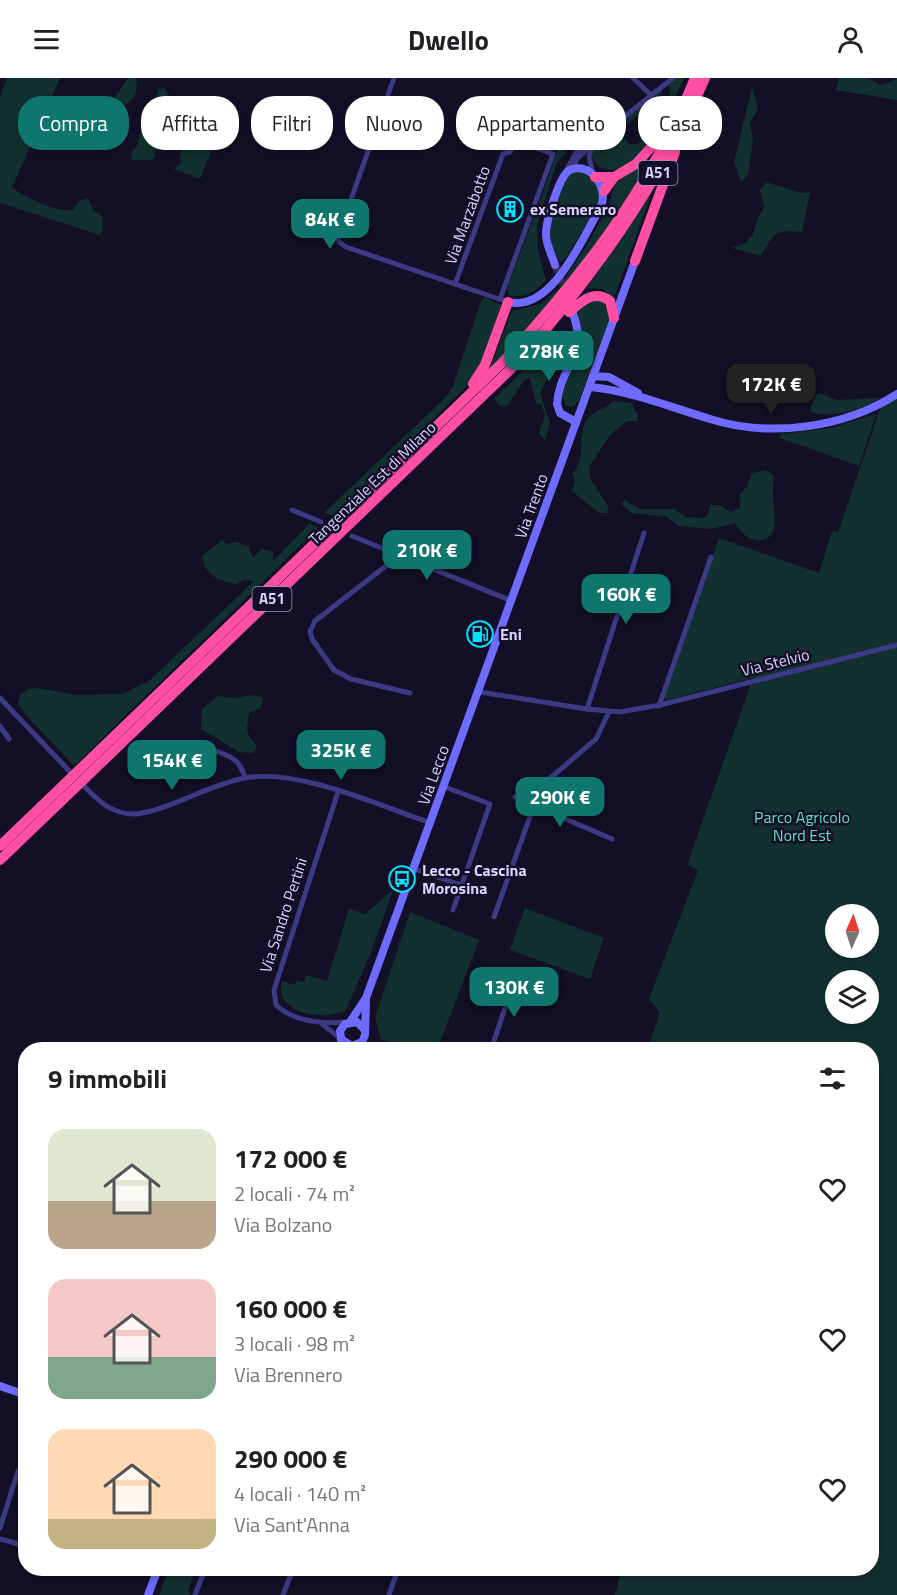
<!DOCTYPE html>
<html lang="it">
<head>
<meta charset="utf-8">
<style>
	:root { --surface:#fff; --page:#f6f6f6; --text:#202124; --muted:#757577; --accent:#0f766e }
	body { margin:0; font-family:"Titillium Web",sans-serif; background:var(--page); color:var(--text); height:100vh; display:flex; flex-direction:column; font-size:22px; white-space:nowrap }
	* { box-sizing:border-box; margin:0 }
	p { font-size:20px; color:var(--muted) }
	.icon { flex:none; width:33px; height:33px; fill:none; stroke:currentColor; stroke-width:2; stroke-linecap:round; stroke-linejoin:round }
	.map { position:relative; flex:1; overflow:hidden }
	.panel { position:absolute; left:18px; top:964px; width:861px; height:534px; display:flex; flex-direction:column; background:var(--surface); border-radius:24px; box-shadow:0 3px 9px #0003 }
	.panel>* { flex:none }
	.guide { position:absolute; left:18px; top:18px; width:861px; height:54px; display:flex; gap:12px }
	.needle { width:39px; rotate:3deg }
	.tools { position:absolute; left:825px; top:826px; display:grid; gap:12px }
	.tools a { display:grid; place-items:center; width:54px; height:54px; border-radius:50%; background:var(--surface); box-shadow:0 3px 9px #0003; font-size:30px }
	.price { position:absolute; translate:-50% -51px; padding:0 14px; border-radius:12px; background:var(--accent); color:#fff; font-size:20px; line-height:39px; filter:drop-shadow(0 2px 3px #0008) }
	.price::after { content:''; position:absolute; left:50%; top:36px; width:18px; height:14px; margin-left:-9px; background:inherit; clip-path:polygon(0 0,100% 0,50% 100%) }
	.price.current { background:#222; color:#fff }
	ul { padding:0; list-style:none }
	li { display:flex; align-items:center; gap:18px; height:150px; padding:0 30px }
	li span { display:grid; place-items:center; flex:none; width:168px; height:120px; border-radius:18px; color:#555 }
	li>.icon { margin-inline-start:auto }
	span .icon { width:72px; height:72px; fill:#fffc; stroke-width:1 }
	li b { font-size:26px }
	h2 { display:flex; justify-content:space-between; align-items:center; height:72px; padding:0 30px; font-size:26px }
	.chip { padding:0 21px; border-radius:24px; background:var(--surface); box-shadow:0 3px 9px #0003; font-size:21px; line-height:54px }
	.chip.current { background:var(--accent); color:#fff }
	header { display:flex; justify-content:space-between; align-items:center; height:78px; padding:0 30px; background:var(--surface); font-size:27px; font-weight:700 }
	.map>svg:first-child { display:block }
</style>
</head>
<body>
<header><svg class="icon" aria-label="menu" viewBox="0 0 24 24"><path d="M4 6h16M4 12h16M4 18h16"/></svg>Dwello<svg class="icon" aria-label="person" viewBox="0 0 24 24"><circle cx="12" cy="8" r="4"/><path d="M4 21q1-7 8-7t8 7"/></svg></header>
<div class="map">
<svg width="897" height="1517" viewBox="0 0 897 1517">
	<rect width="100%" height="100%" fill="#130f26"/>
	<!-- green -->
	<g fill="#12302f" fill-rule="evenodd">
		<path d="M7 0H60L12 110C29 120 53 134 73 132L79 123 88 120 94 133 102 138 103 151 100 157 0 125V19Z"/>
		<path d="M128 0H136C141 22 124 26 111 40H102L108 24H112Z"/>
		<path d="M675 0H684C673 23 639 101 605 91 598 89 594 85 592 79L594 67 662 11V15L619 54 629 66H637L669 20 670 12 668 6Z"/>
		<path d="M839 0C847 0 857 0 865 0 882 4 876 12 897 0V22L836 12Z"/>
		<path d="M752 9 758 31 750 45 753 62 748 97 741 104 734 84Z"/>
		<path d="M164 10 171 20 155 65V79L151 82H132L131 75 138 67 139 56 147 51 149 45 158 37 161 26 154 24 159 11Z"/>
		<path d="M200 29 210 33 203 60 211 74 200 101 174 91 181 85 180 77C188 64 188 38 200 29Z"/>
		<path d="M563 69 566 75 557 84 537 147 538 172 546 202C536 214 525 221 509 217L507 211 550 95 558 70Z"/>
		<path d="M644 85 647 91 595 172 488 295 512 233 541 226 559 210 587 167 608 129 615 105Z"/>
		<path d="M575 94 583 95 598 106 601 121 567 178 561 184C539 159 556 123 568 97Z"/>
		<path d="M766 104 801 115 810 114 802 154 786 153 775 156 760 178 732 170 745 165 753 157 757 142 764 129 760 112Z"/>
		<path d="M653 112 613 222 603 211 587 210Z"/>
		<path d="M484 219 501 227 483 285 470 305 334 438 324 435 446 319 453 308 480 226Z"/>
		<path d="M604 221 610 241 579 323 572 329 566 328 561 317C575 285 589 265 575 231L582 224Z"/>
		<path d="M548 261 556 268 550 295 540 315 550 345 545 363 539 355 545 337 541 327 536 325 530 300 525 301 507 328 499 327 494 321 529 287 540 265Z"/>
		<path d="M820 315 836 322 879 320C867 331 825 342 810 333L815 318Z"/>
		<path d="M897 319V1517H615L622 1491H872V972H647L660 935 649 921 698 792 687 787 753 600 666 622 663 618 719 460 819 495 832 453 838 454 881 328ZM836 837H868V870H836ZM836 903H868V936H836Z"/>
		<path d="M613 323 631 325 638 337 637 343H627L610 357 589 389 590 400 609 430 607 435H599C597 433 574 415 572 413L575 403 572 396C588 380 575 356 589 339 596 332 607 330 613 323Z"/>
		<path d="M876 336 859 388 780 360 782 356 831 350Z"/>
		<path d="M766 392 773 397C774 405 772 413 773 421 774 436 781 464 757 462 746 461 741 454 735 445L712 451 679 448 667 439 632 435 621 426 624 422 641 431H674L686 439 706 440 710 427H719L731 434 740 430V416L747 408 752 395Z"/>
		<path d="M309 446 319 449 74 688 26 637 18 626 20 617 28 611 38 610 76 617 122 616 149 603 254 503 244 502 236 506C217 502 206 498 202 478L222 462 226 466 236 464 248 468 253 480 262 471 273 474V483Z"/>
		<path d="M252 617 263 620 261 630 249 635C247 654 244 652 257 668L253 675 239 674 201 651 202 631 218 618 236 620Z"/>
		<path d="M393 812 370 877 346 932C326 944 273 936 282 903L295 907 297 902 304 904 306 897 327 903 349 831 365 836Z"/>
		<path d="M525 830 604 860 590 901 510 872Z"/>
		<path d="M410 834 479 862 437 972H412L381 961 375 939Z"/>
		<path d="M169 1491H195L188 1513 190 1517H159Z"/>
	</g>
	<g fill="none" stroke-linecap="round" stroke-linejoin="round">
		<!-- secondary-tunnel -->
		<path stroke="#312d47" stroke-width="8" stroke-dasharray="8 4" stroke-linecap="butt" d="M555 187 566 217"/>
		<!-- street -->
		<g stroke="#3d3a85" stroke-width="5">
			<path d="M394 0 338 158 339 164 346 169 508 224"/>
			<path d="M633 0 651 17"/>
			<path d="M574 91 576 82 591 67"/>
			<path d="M566 93 576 75 597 59"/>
			<path d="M593 97 589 78 595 62 673 0"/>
			<path d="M455 206 503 76 510 74 516 63 553 76 500 221"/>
			<path d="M292 432 321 444"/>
			<path d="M352 458 512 523"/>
			<path d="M407 483 391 484 315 543 310 553 312 561 334 592 351 601 410 615"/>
			<path d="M480 614 587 631 620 634 660 627 897 567"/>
			<path d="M0 620 73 697"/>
			<path d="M659 628 711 479"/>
			<path d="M587 631 644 455"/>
			<path d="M0 648 9 661"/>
			<path d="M201 668C222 676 239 676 245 700"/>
			<path d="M80 704C97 722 111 737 137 736 174 730 208 707 245 700 298 690 380 728 431 745"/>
			<path d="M445 709 490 726 453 832"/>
			<path d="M338 714 274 912 276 927C294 944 323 946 347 944"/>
			<path d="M515 719 612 761"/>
			<path d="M414 791 461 807"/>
			<path d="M494 839 541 708 596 661 609 634"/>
			<path d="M493 892 538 908"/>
			<path d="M322 946 340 960"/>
			<path d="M360 967 390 972"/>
			<path d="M491 972 515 900"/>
			<path d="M0 1450 18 1393 26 1395"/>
			<path d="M0 1461 26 1468"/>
			<path d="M110 1491 114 1492"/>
			<path d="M195 1517 205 1491"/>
			<path d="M283 1517 293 1491"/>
			<path d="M389 1517 398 1491"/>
		</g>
		<!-- secondary -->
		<g stroke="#6f6bff" stroke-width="8">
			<path d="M508 224C552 235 583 159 601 128 609 110 590 83 570 92 559 97 546 144 546 156 546 167 552 177 555 187"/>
			<path d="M573 236C589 276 559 290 557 326L560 335 576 344"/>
			<path d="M593 298 609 299 638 315"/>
			<path d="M590 309C632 313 670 329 710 341 770 360 844 350 897 316"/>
			<path d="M350 944 366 920 635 183"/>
			<path d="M341 961 352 968 362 964 365 957 366 923"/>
			<path d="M343 972 340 953 345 946 357 944 364 951"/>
			<path d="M0 1308 26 1317"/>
			<path d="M148 1517 158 1491"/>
		</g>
		<!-- highway -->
		<g stroke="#ff4fa3" stroke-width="10">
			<path d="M595 99H614"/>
			<path d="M604 113 614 99 636 86 663 56"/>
			<path d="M635 183 675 74"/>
			<path d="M569 234C582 223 594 211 610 223L614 240"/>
			<path d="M473 306 485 287 508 224"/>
			<path d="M0 768 502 285C582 198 650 111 695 0"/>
			<path d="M0 782 516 286C593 199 659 107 705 0"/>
		</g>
	</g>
	<!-- icons -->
	<defs>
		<g id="building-ring" transform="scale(1.35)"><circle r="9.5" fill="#130f26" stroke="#00e5ff" stroke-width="1.5"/><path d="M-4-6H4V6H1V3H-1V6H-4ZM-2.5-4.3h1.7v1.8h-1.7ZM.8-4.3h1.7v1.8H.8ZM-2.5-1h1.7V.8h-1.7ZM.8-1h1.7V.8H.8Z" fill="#00e5ff"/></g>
		<g id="fuel-ring" transform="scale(1.35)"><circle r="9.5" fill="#130f26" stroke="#00e5ff" stroke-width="1.5"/><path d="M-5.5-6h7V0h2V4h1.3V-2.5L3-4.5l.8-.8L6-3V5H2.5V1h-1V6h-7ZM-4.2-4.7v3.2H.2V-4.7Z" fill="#00e5ff"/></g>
		<g id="bus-ring" transform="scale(1.35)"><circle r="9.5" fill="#130f26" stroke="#00e5ff" stroke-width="1.5"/><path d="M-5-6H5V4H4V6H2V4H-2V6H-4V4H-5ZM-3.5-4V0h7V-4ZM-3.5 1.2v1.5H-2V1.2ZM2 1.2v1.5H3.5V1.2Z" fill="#00e5ff"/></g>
	</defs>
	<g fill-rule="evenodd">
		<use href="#building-ring" x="510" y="131"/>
		<use href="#fuel-ring" x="480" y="556"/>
		<use href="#bus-ring" x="402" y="801"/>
	</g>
	<g text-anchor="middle" stroke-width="5" stroke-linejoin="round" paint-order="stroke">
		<!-- shield labels -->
		<g fill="#130f26" stroke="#9e99be" stroke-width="1.5">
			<rect x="638.5" y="83" width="39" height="24" rx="4.5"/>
			<rect x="252.5" y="509" width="39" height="24" rx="4.5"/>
		</g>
		<g font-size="15" font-weight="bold" fill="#d9d4ff">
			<text x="658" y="100">A51</text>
			<text x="272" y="526">A51</text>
		</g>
		<!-- poi labels -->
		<g font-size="16" font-weight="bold" fill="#d9d4ff" stroke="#130f26" text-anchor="start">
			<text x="530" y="137">ex Semeraro</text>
			<text x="500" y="562">Eni</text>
			<text x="422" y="798">Lecco - Cascina<tspan x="422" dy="18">Morosina</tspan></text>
		</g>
		<!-- street labels -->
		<g font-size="16" fill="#d9d4ff" stroke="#130f26">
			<text transform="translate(467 137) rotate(-70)" y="6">Via Marzabotto</text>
			<text transform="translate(372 405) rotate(-44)" y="6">Tangenziale Est di Milano</text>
			<text transform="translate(531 428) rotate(-70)" y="6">Via Trento</text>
			<text transform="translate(775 584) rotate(-14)" y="6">Via Stelvio</text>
			<text transform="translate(433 697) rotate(-70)" y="6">Via Lecco</text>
			<text transform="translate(283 837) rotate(-72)" y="6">Via Sandro Pertini</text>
		</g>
		<!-- park labels -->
		<g font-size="16" fill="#5fe0c0" stroke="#130f26">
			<text x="802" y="745">Parco Agricolo<tspan x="802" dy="18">Nord Est</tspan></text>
		</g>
	</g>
</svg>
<div class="tools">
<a><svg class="needle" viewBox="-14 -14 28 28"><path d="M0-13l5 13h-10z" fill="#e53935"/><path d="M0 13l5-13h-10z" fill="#757577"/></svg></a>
<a><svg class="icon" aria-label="layers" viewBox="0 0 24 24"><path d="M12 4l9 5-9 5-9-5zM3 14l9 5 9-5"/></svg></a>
</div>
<b class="price" style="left:330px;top:172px">84K €</b>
<b class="price" style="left:549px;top:304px">278K €</b>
<b class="price current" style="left:771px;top:337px">172K €</b>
<b class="price" style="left:427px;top:503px">210K €</b>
<b class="price" style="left:626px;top:547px">160K €</b>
<b class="price" style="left:341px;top:703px">325K €</b>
<b class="price" style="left:172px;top:713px">154K €</b>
<b class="price" style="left:560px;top:750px">290K €</b>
<b class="price" style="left:514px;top:940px">130K €</b>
<div class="guide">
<a class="chip current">Compra</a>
<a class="chip">Affitta</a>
<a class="chip">Filtri</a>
<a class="chip">Nuovo</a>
<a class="chip">Appartamento</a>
<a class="chip">Casa</a>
</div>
<section class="panel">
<h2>9 immobili<svg class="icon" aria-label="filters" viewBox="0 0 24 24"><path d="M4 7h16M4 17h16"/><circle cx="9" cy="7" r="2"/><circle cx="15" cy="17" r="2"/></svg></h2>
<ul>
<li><span style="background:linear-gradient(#dfe7d0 60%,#b9a48a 0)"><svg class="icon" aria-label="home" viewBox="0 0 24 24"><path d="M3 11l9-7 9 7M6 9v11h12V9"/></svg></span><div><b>172 000 €</b><p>2 locali · 74 m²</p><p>Via Bolzano</p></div><svg class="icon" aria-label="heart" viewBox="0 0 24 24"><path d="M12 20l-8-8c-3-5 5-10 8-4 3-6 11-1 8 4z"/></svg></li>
<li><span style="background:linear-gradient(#f6c9c9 65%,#7fa58c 0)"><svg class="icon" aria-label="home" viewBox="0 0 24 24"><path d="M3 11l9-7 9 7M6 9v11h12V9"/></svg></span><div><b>160 000 €</b><p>3 locali · 98 m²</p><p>Via Brennero</p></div><svg class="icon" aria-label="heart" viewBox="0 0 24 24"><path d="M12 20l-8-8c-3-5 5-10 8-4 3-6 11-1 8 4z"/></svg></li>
<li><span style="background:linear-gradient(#ffd9b3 75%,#c2b280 0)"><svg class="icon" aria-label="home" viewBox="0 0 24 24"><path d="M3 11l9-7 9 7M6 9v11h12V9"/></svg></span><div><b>290 000 €</b><p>4 locali · 140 m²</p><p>Via Sant'Anna</p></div><svg class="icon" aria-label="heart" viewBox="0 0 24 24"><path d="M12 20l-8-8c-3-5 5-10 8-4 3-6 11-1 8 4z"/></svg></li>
</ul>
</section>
</div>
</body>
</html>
